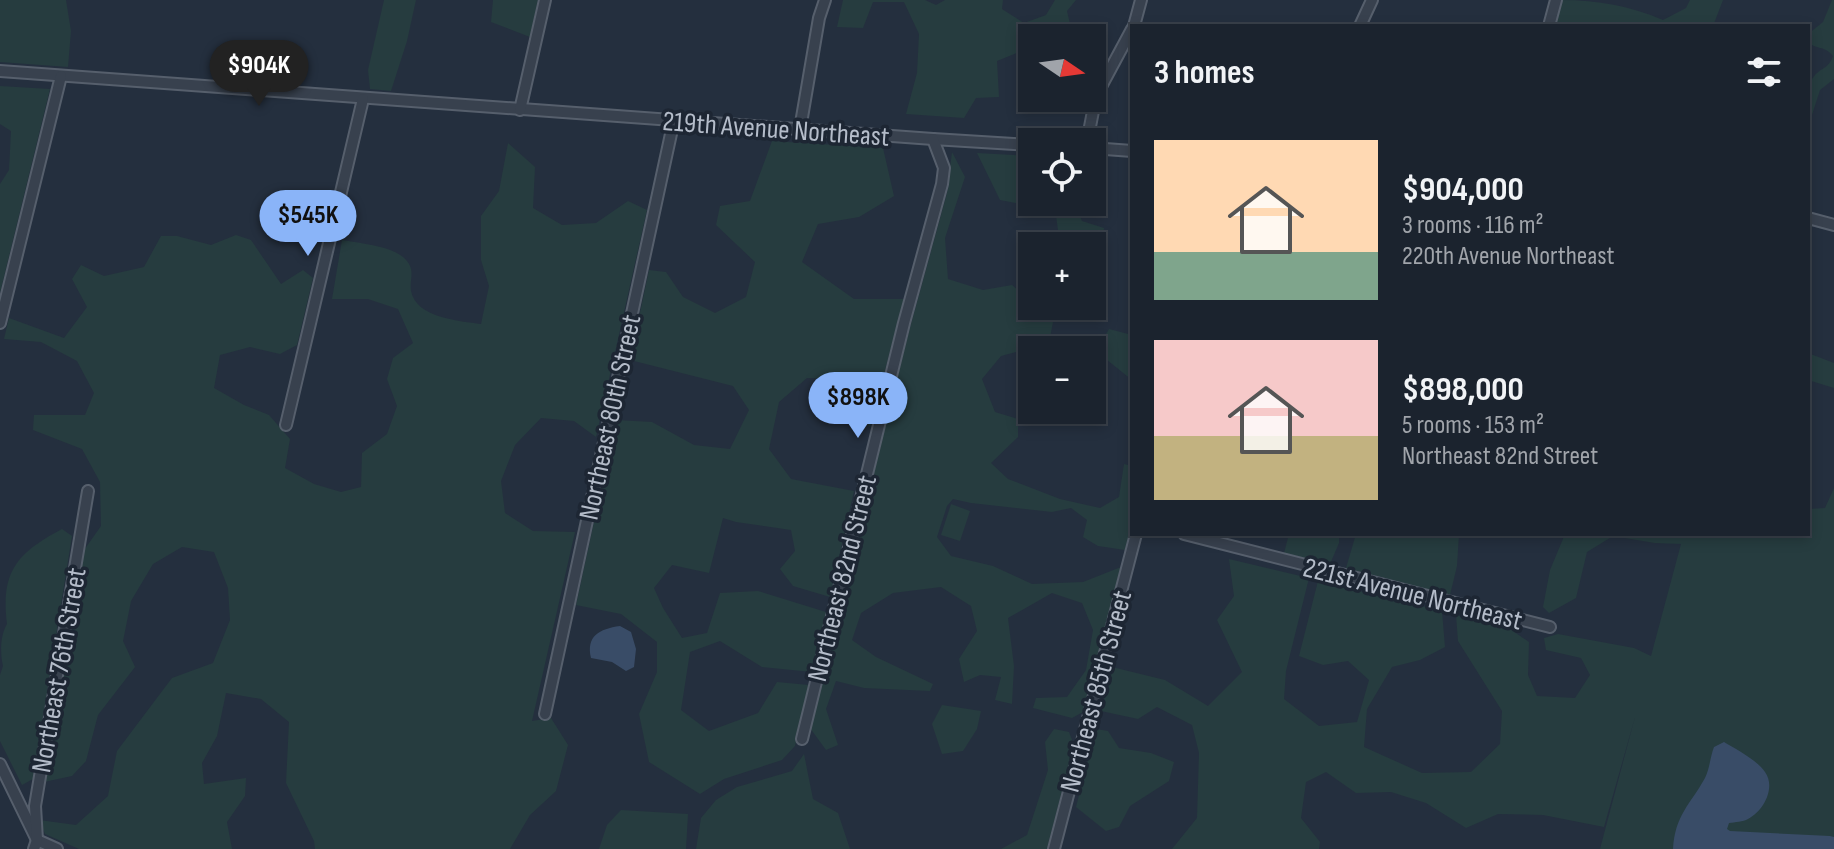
<!DOCTYPE html>
<html lang="en">
<head>
<meta charset="utf-8">
<style>
	:root { --surface:#1b232e; --page:#242b36; --text:#f1f3f6; --muted:#a0a4aa; --line:#39404a; --accent:#8ab4f8 }
	body { margin:0; font-family:"Sofia Sans Condensed",sans-serif; background:var(--page); color:var(--text); height:100vh; display:flex; flex-direction:column; font-size:30px; white-space:nowrap }
	* { box-sizing:border-box; margin:0 }
	p { font-size:26px; color:var(--muted) }
	.icon { flex:none; width:44px; height:44px; fill:none; stroke:currentColor; stroke-width:2; stroke-linecap:round; stroke-linejoin:round }
	.map { position:relative; flex:1; overflow:hidden }
	.drawer { position:absolute; left:1130px; top:24px; width:680px; height:512px; display:flex; flex-direction:column; background:var(--surface); border-radius:0px; box-shadow:0 4px 12px #0003,0 0 0 2px var(--line) }
	.drawer>* { flex:none }
	.needle { width:52px; rotate:103deg }
	.buttons { position:absolute; left:1018px; top:24px; display:grid; gap:16px }
	.buttons a { display:grid; place-items:center; width:88px; height:88px; border-radius:0px; background:var(--surface); box-shadow:0 4px 12px #0003,0 0 0 2px var(--line); font-size:40px }
	.price { position:absolute; translate:-50% -68px; padding:0 18px; border-radius:28px; background:var(--accent); color:#111; font-size:26px; line-height:52px; filter:drop-shadow(0 2px 4px #0008) }
	.price::after { content:''; position:absolute; left:50%; top:48px; width:24px; height:18px; margin-left:-12px; background:inherit; clip-path:polygon(0 0,100% 0,50% 100%) }
	.price.selected { background:#222; color:#fff }
	ul { padding:0; list-style:none }
	li { display:flex; align-items:center; gap:24px; height:200px; padding:0 24px }
	li span { display:grid; place-items:center; flex:none; width:224px; height:160px; border-radius:0px; color:#555 }
	li>.icon { margin-inline-start:auto }
	span .icon { width:96px; height:96px; fill:#fffc; stroke-width:1 }
	li b { font-size:34px }
	h2 { display:flex; justify-content:space-between; align-items:center; height:96px; padding:0 24px; font-size:34px }
	.map>svg:first-child { display:block }
</style>
</head>
<body>
<div class="map">
<svg width="1834" height="849" viewBox="0 0 1834 849">
	<rect width="100%" height="100%" fill="#242f3e"/>
	<!-- green -->
	<g fill="#263c3f">
		<path d="M0 0H66L71 31 68 67 0 62Z"/>
		<path d="M384 0H416L407 41 391 91 370 89 368 70Z"/>
		<path d="M493 0H538L530 37 491 22Z"/>
		<path d="M843 0H925L936 5 945 0H1003L1002 9 1024 23 1046 15 1055 0H1076L1067 11 1070 24 1083 38H1032V57L1019 52 997 61 999 97 976 98 964 118 906 114 917 73 919 34 904 2H873L863 28 837 27Z"/>
		<path d="M1562 0C1598 0 1630 6 1663 20L1686 8 1690 0H1723L1713 26H1555Z"/>
		<path d="M1832 0H1834V79L1820 90 1811 118 1808 142C1808 124 1803 88 1815 75 1824 66 1828 69 1833 56 1824 45 1816 50 1808 42V34L1823 22Z"/>
		<path d="M0 86 50 89 0 293V184L9 170 11 131 0 124Z"/>
		<path d="M772 141 883 148 894 196 859 217 818 224 802 262 854 299H904L870 427 851 410 834 379 807 378 779 402 769 449 791 479 854 491 830 597 793 586 780 569 795 551 791 530 736 522 723 518 709 573 672 565 654 588 663 608 682 638 707 633 720 593 758 591 826 612 812 672 762 667 720 641 690 652 681 710 709 731 758 713 777 682 809 685 795 746 782 760 724 779 700 794 649 762 639 714 657 672V642L621 614 576 605 616 420 652 422 694 445 730 449 749 410 733 386 630 360 649 270 666 272 683 297 715 313 746 297 755 262 716 225 720 206 750 201Z"/>
		<path d="M508 143 535 167 533 208 562 225 596 223 628 201 647 210 596 437 574 421 541 418 515 445 501 481 505 513 533 531 575 532 532 721 551 718 568 745 556 791 530 815 510 849H315L314 841 286 783 289 722 261 699 226 693 217 736 202 763 204 784 246 778 245 796 227 822 232 849H79L45 834 39 820 76 825 108 796 117 751 172 678 213 663 230 620 228 588 214 552 182 547 153 564 131 601 123 641 135 667 98 715 86 761 72 776 44 782 82 553 101 526 100 482 82 449 33 430 34 415H85L94 393 77 361 41 342 4 339 9 318 64 338 87 307 72 279 81 265 104 276 144 267 161 236H177L211 245 236 235 251 240 281 284 303 270 313 278 297 345 280 354 250 347 220 355 214 388 244 405 269 415 290 439 285 468 314 484 341 492 361 487 362 453 387 434 397 406 387 379 393 358 413 343 398 309 368 299H332L342 240C359 243 390 246 403 257 417 269 409 279 411 291 416 318 460 321 481 324L489 286 481 260V216L499 191Z"/>
		<path d="M952 152 965 177 945 238 948 279 983 290 1012 285 1030 301 1032 300V306H1056L1049 343 1001 356 982 379 995 412 1018 419V437L991 463 1008 479 1060 499 1100 508 1119 497 1124 464 1132 466V523L1125 550 1098 546 1083 537 1087 520 1071 508 1052 512 971 503 953 499 947 506 937 537 951 556 993 566 1032 584 1083 582 1121 567 1083 712 1072 718 1033 708 1036 698 1067 697 1086 670 1093 630 1082 603 1052 593 1008 618 1014 666 1012 704 995 700 1001 677 980 675 964 682 959 659 977 631 971 606 941 587 893 593 861 613 852 640 876 657 933 684 930 691 864 688 836 681 826 709 838 745 826 750 810 728 908 335 947 193Z"/>
		<path d="M977 153 1032 156V202H1074L1082 221 1104 228 1102 253 1092 263V246H1060L1056 215 1032 206 1000 200Z"/>
		<path d="M1109 329 1132 335V380L1096 351Z"/>
		<path d="M1808 353 1834 363V388L1808 380Z"/>
		<path d="M1834 488V849H1600L1635 717 1604 827 1543 815 1498 814 1466 828 1426 803 1391 792 1356 793 1326 772 1306 782 1301 818 1320 842 1319 849H1172L1197 818 1199 753 1192 725 1157 707 1138 719 1101 711 1112 667 1165 680 1208 706 1242 672 1217 620 1234 596 1229 559 1309 578 1286 671 1284 699 1319 726 1357 722 1369 680 1348 661 1323 665 1299 656 1318 581 1442 611 1445 647 1420 660 1392 667 1367 709 1364 747 1422 773 1471 772 1500 744 1502 711 1458 641 1456 615 1507 627 1529 642 1528 675 1537 696 1575 698 1590 675 1581 658 1546 650 1544 638 1558 634 1634 648 1651 656 1681 544 1655 543 1613 536 1587 552 1576 598 1549 613 1543 607 1550 570 1565 534H1808V509L1825 508Z"/>
		<path d="M951 504 970 511 960 541 941 535Z"/>
		<path d="M62 529 72 536 33 779 22 785 0 741V675L3 666C0 653 0 636 7 624 0 570 19 552 62 529Z"/>
		<path d="M1289 534H1339V543L1330 564 1284 553Z"/>
		<path d="M1356 534H1459L1457 566 1450 595 1346 568Z"/>
		<path d="M942 705 981 711 977 729 963 751 942 754 932 724Z"/>
		<path d="M1054 729 1069 732 1074 745 1047 849H1001L1027 835 1048 770 1045 742Z"/>
		<path d="M1096 729 1108 731 1119 748 1151 753 1174 762 1169 781 1130 806 1119 827 1106 831 1076 807Z"/>
		<path d="M804 754 813 799 838 813 850 849H696L701 818 716 800 737 787 792 771Z"/>
		<path d="M621 810 688 814 686 849H599L607 825Z"/>
	</g>
	<!-- water -->
	<g fill="#394c67">
		<path d="M620 626 631 632 636 649 634 667 626 671 612 662 591 658C586 636 599 629 620 626Z"/>
		<path d="M1724 742C1736 749 1758 761 1765 772 1776 787 1764 811 1748 819 1743 822 1735 822 1729 823L1727 829 1730 831 1830 836 1834 837V849H1673C1675 815 1690 805 1705 778 1710 768 1710 757 1714 747Z"/>
	</g>
	<g fill="none" stroke-linecap="round" stroke-linejoin="round">
		<!-- minor casing -->
		<g stroke="#565f6c" stroke-width="14">
			<g id="minor">
				<path d="M1134 26 1141 0"/>
				<path d="M1360 26 1372 0"/>
				<path d="M1549 26 1556 0"/>
				<path d="M0 71 933 139 1032 145"/>
				<path d="M520 110 545 0"/>
				<path d="M800 129 819 18 825 0"/>
				<path d="M1087 142 1096 96 1132 29"/>
				<path d="M1092 148 1132 151"/>
				<path d="M1808 218 1834 225"/>
				<path d="M0 323 61 76"/>
				<path d="M286 425 363 99"/>
				<path d="M1184 534 1550 627"/>
				<path d="M545 714 674 120"/>
				<path d="M802 739 904 323 942 184 944 168 933 139"/>
				<path d="M0 764 37 840 57 849"/>
				<path d="M34 849 37 840 35 806 88 491"/>
				<path d="M1054 849 1136 534"/>
			</g>
		</g>
		<!-- minor -->
		<use href="#minor" stroke="#38414e" stroke-width="10"/>
	</g>
	<g text-anchor="middle" stroke-width="7" stroke-linejoin="round" paint-order="stroke">
		<!-- street labels -->
		<g font-size="28" fill="#b4bcc9" stroke="#1d2633">
			<text transform="translate(776 128) rotate(4)" y="10">219th Avenue Northeast</text>
			<text transform="translate(609 417) rotate(-78)" y="10">Northeast 80th Street</text>
			<text transform="translate(841 578) rotate(-76)" y="10">Northeast 82nd Street</text>
			<text transform="translate(1413 593) rotate(14)" y="10">221st Avenue Northeast</text>
			<text transform="translate(58 670) rotate(-80)" y="10">Northeast 76th Street</text>
			<text transform="translate(1095 691) rotate(-75)" y="10">Northeast 85th Street</text>
		</g>
	</g>
</svg>
<div class="buttons">
<a><svg class="needle" viewBox="-14 -14 28 28"><path d="M0-13l5 13h-10z" fill="#e53935"/><path d="M0 13l5-13h-10z" fill="#a0a4aa"/></svg></a>
<a><svg class="icon" aria-label="locate" viewBox="0 0 24 24"><circle cx="12" cy="12" r="6"/><path d="M12 2v4M12 18v4M2 12h4M18 12h4"/></svg></a>
<a>+</a>
<a>−</a>
</div>
<b class="price selected" style="left:259px;top:108px">$904K</b>
<b class="price" style="left:308px;top:258px">$545K</b>
<b class="price" style="left:858px;top:440px">$898K</b>
<section class="drawer">
<h2>3 homes<svg class="icon" aria-label="filters" viewBox="0 0 24 24"><path d="M4 7h16M4 17h16"/><circle cx="9" cy="7" r="2"/><circle cx="15" cy="17" r="2"/></svg></h2>
<ul>
<li><span style="background:linear-gradient(#ffd9b3 70%,#7fa58c 0)"><svg class="icon" aria-label="home" viewBox="0 0 24 24"><path d="M3 11l9-7 9 7M6 9v11h12V9"/></svg></span><div><b>$904,000</b><p>3 rooms · 116 m²</p><p>220th Avenue Northeast</p></div></li>
<li><span style="background:linear-gradient(#f6c9c9 60%,#c2b280 0)"><svg class="icon" aria-label="home" viewBox="0 0 24 24"><path d="M3 11l9-7 9 7M6 9v11h12V9"/></svg></span><div><b>$898,000</b><p>5 rooms · 153 m²</p><p>Northeast 82nd Street</p></div></li>
</ul>
</section>
</div>
</body>
</html>
